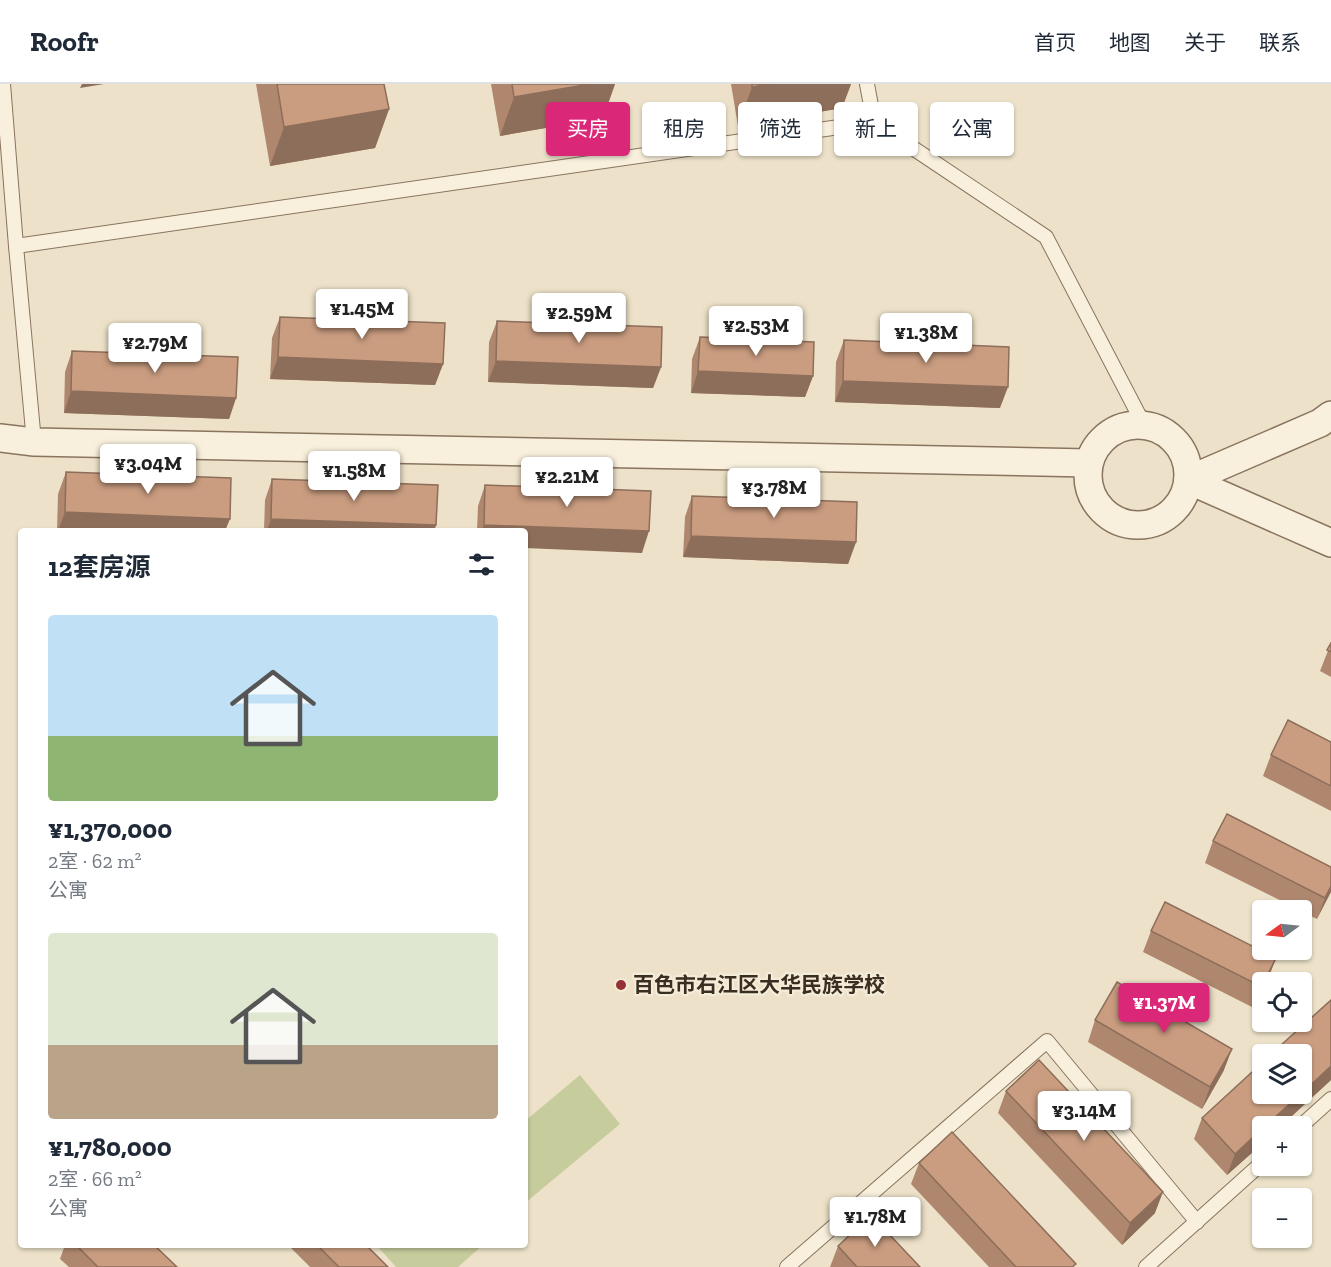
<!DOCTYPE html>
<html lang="zh">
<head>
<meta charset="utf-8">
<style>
	:root { --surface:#fff; --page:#f2f2f3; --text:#1f2937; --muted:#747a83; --line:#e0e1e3; --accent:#db2777 }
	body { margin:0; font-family:"Zilla Slab","Noto Sans SC",serif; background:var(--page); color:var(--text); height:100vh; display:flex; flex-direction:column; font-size:22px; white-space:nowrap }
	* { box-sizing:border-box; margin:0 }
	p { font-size:20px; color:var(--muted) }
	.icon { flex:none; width:33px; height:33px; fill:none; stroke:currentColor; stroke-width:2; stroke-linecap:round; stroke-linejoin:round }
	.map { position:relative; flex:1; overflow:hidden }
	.panel { position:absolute; left:18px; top:444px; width:510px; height:720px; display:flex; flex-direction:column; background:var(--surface); border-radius:6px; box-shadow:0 2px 4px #0004 }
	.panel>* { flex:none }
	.guide { position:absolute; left:546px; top:18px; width:570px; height:54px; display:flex; gap:12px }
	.needle { width:39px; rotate:255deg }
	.buttons { position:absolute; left:1252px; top:816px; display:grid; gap:12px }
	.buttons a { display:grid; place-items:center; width:60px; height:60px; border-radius:6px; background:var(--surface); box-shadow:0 2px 4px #0004; font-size:30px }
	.price { position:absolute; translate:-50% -51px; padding:0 14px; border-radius:6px; background:#fff; color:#222; font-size:20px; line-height:39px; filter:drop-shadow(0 2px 3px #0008) }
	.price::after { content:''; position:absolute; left:50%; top:36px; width:18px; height:14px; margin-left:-9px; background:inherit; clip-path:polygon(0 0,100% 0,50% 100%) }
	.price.on { background:var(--accent); color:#fff }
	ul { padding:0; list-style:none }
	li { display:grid; align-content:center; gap:12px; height:318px; padding:0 30px }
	li span { display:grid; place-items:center; height:186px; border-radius:6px; color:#555 }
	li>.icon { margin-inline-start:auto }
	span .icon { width:108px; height:108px; fill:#fffc; stroke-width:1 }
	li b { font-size:26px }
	h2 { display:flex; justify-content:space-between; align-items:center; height:72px; padding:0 30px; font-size:26px }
	.pill { padding:0 21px; border-radius:6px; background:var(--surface); box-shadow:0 2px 4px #0004; font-size:21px; line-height:54px }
	.pill.on { background:var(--accent); color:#fff }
	header { display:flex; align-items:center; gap:36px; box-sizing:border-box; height:84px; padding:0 30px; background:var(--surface); border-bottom:2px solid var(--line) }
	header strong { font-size:28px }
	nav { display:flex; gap:33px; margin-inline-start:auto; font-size:21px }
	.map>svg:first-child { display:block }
</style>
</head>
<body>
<header>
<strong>Roofr</strong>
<nav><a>首页</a><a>地图</a><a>关于</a><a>联系</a></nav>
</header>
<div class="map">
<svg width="1331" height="1183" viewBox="0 0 1331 1183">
	<rect width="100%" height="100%" fill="#ede2c9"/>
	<!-- green -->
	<g fill="#c7cc9d">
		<path d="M580 991 620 1040 525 1119V1037Z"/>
		<path d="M382 1161H483L458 1183H396L379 1164Z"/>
	</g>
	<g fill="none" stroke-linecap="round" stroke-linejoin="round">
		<!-- service casing -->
		<g stroke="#89745e" stroke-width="16">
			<g id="service">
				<path d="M3 0 16 162"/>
				<path d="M867 0 874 38"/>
				<path d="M34 358 16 162 874 38 1046 153 1144 341"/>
				<path d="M1301 1042 1331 1015"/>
				<path d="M787 1183 1047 957 1197 1138"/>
				<path d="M1146 1183 1263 1078"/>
			</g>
		</g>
		<!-- minor casing -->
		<g stroke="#89745e" stroke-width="30">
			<g id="minor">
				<circle cx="1138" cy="391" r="50"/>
				<path d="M0 354 34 358 1089 379"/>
				<path d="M1188 396 1320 339 1331 331"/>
				<path d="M1188 396 1331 459"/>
			</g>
		</g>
		<!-- service -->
		<use href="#service" stroke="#f8efdc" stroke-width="14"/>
		<!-- minor -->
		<use href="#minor" stroke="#f8efdc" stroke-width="27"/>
	</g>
	<!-- wall -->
	<g fill="#ae876e">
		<path d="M256 0H384L389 25 375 64 270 82Z"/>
		<path d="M491 0H615L603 34 500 52Z"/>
		<path d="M731 0H851L842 24 738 42Z"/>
		<path d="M280 233 443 280 435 301 270 295 272 254Z"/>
		<path d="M497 237 661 283 653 304 488 298 489 258Z"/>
		<path d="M700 253 813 292 805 313 691 309 692 275Z"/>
		<path d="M844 256 1000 324 835 318 836 278Z"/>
		<path d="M72 267 236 314 229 335 64 329 65 288Z"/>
		<path d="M66 388 225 447H57L58 410Z"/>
		<path d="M272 395 436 441 434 447H264L265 416Z"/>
		<path d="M485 401 642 469 525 447H477L478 422Z"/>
		<path d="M692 412 856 458 848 480 683 473 685 433Z"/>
		<path d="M1331 559V593L1320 587Z"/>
		<path d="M1331 658V727L1263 692 1271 671Z"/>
		<path d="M1213 757 1331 802 1317 835 1302 828V826H1300L1205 779Z"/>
		<path d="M1151 847 1268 896 1267 898H1263V907L1254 924 1143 868Z"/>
		<path d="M1095 936 1224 986 1202 1025 1088 958Z"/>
		<path d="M1331 996 1281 1042H1263V1059L1227 1091 1194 1055 1202 1034Z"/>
		<path d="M1006 1007 1155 1129 1122 1161 998 1029Z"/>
		<path d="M919 1079 1072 1183H989L911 1100Z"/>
		<path d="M65 1161H154L177 1183H69L60 1175Z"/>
		<path d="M288 1161H366L388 1183H310Z"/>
		<path d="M838 1162 920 1183H830Z"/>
	</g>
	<!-- shaded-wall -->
	<g fill="#8d6e5a">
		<path d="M82 0H104L80 4Z"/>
		<path d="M590 0H615L603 34 500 52 514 13Z"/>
		<path d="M769 0H851L842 24 738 42 752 3Z"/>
		<path d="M389 25 375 64 270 82 284 43Z"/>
		<path d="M278 273 443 280 435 301 270 295Z"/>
		<path d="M496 277 661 283 653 304 488 298Z"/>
		<path d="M698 287 813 292 805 313 691 309Z"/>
		<path d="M843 297 1008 303 1000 324 835 318Z"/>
		<path d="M71 307 236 314 229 335 64 329Z"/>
		<path d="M65 428 230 435 225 447H58Z"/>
		<path d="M271 435 436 441 434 447H267Z"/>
		<path d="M484 441 649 447 642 469 525 464V447H482Z"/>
		<path d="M691 452 856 458 848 480 683 473Z"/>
		<path d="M1331 802V808L1317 835 1325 814Z"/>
		<path d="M1276 874 1267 898H1264Z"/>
		<path d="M1263 901V907L1254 924 1262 903Z"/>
		<path d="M1232 965 1224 986 1202 1025 1210 1003Z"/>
		<path d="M1331 982V996L1281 1042H1265Z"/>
		<path d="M1263 1044V1059L1227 1091 1235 1070Z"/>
		<path d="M1163 1108 1155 1129 1122 1161 1130 1139Z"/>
	</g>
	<!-- building -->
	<g fill="#ca9d80" stroke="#8d6e5a" stroke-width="1.5">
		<path d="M277 0H384L389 25 284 43Z"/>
		<path d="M512 0H590L514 13Z"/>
		<path d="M752 0H769L752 3Z"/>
		<path d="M280 233 445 239 443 280 278 273Z"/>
		<path d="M497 237 662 243 661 283 496 277Z"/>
		<path d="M700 253 814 258 813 292 698 287Z"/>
		<path d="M844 256 1009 263 1008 303 843 297Z"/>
		<path d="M72 267 238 273 236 314 71 307Z"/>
		<path d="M66 388 231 394 230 435 65 428Z"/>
		<path d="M272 395 438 401 436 441 271 435Z"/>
		<path d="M485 401 651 407 649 447 484 441Z"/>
		<path d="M692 412 857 418 856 458 691 452Z"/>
		<path d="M1331 559V568L1327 566Z"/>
		<path d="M1288 636 1331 658V702L1271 671Z"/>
		<path d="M1227 730 1331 783V802L1325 814 1213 757Z"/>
		<path d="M1165 818 1276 874 1264 898H1263L1262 903 1151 847Z"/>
		<path d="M1117 898 1232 965 1210 1003 1095 936Z"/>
		<path d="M1331 916V982L1302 1009V970H1271Z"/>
		<path d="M1039 976 1163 1108 1130 1139 1006 1007Z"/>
		<path d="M1263 978V1010H1301L1265 1042H1263V1044L1235 1070 1202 1034Z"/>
		<path d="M952 1048 1076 1180 1072 1183H1016L919 1079Z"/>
		<path d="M871 1131 920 1183H857L838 1162Z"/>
		<path d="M76 1161H154L177 1183H98Z"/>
		<path d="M317 1161H366L388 1183H339Z"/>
	</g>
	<!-- markers -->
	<circle fill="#973033" stroke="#f5ecd8" stroke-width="2" cx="621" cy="901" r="6"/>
	<g text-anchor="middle" stroke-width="4.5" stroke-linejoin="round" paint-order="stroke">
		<!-- poi labels -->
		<g font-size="21" font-weight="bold" fill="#3a2d21" stroke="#f5ecd8" text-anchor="start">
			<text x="633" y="908">百色市右江区大华民族学校</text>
		</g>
	</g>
</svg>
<div class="buttons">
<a><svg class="needle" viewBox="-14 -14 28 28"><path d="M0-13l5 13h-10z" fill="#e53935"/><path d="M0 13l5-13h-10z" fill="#747a83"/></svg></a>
<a><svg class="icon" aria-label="locate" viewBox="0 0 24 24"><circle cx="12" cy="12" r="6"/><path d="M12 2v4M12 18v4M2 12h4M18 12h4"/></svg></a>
<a><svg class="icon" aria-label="layers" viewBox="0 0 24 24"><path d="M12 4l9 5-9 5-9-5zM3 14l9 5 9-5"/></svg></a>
<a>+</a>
<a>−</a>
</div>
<b class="price" style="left:362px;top:256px">¥1.45M</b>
<b class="price" style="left:579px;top:260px">¥2.59M</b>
<b class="price" style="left:756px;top:273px">¥2.53M</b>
<b class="price" style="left:926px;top:280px">¥1.38M</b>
<b class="price" style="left:155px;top:290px">¥2.79M</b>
<b class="price" style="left:148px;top:411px">¥3.04M</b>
<b class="price" style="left:354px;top:418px">¥1.58M</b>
<b class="price" style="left:567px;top:424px">¥2.21M</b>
<b class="price" style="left:774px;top:435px">¥3.78M</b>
<b class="price on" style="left:1164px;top:950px">¥1.37M</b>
<b class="price" style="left:1084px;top:1058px">¥3.14M</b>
<b class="price" style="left:875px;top:1164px">¥1.78M</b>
<div class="guide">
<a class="pill on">买房</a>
<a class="pill">租房</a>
<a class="pill">筛选</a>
<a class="pill">新上</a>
<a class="pill">公寓</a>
</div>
<section class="panel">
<h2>12套房源<svg class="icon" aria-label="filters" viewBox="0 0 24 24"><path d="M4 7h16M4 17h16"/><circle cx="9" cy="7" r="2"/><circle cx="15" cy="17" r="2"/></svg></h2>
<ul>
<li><span style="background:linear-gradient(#bfe0f5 65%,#8fb573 0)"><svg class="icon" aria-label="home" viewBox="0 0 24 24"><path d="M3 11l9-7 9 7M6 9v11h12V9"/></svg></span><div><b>¥1,370,000</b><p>2室 · 62 m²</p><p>公寓</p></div></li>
<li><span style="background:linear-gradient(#dfe7d0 60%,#b9a48a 0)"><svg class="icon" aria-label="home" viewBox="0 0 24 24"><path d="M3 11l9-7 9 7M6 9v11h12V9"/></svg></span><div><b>¥1,780,000</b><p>2室 · 66 m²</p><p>公寓</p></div></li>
</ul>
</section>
</div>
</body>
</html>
